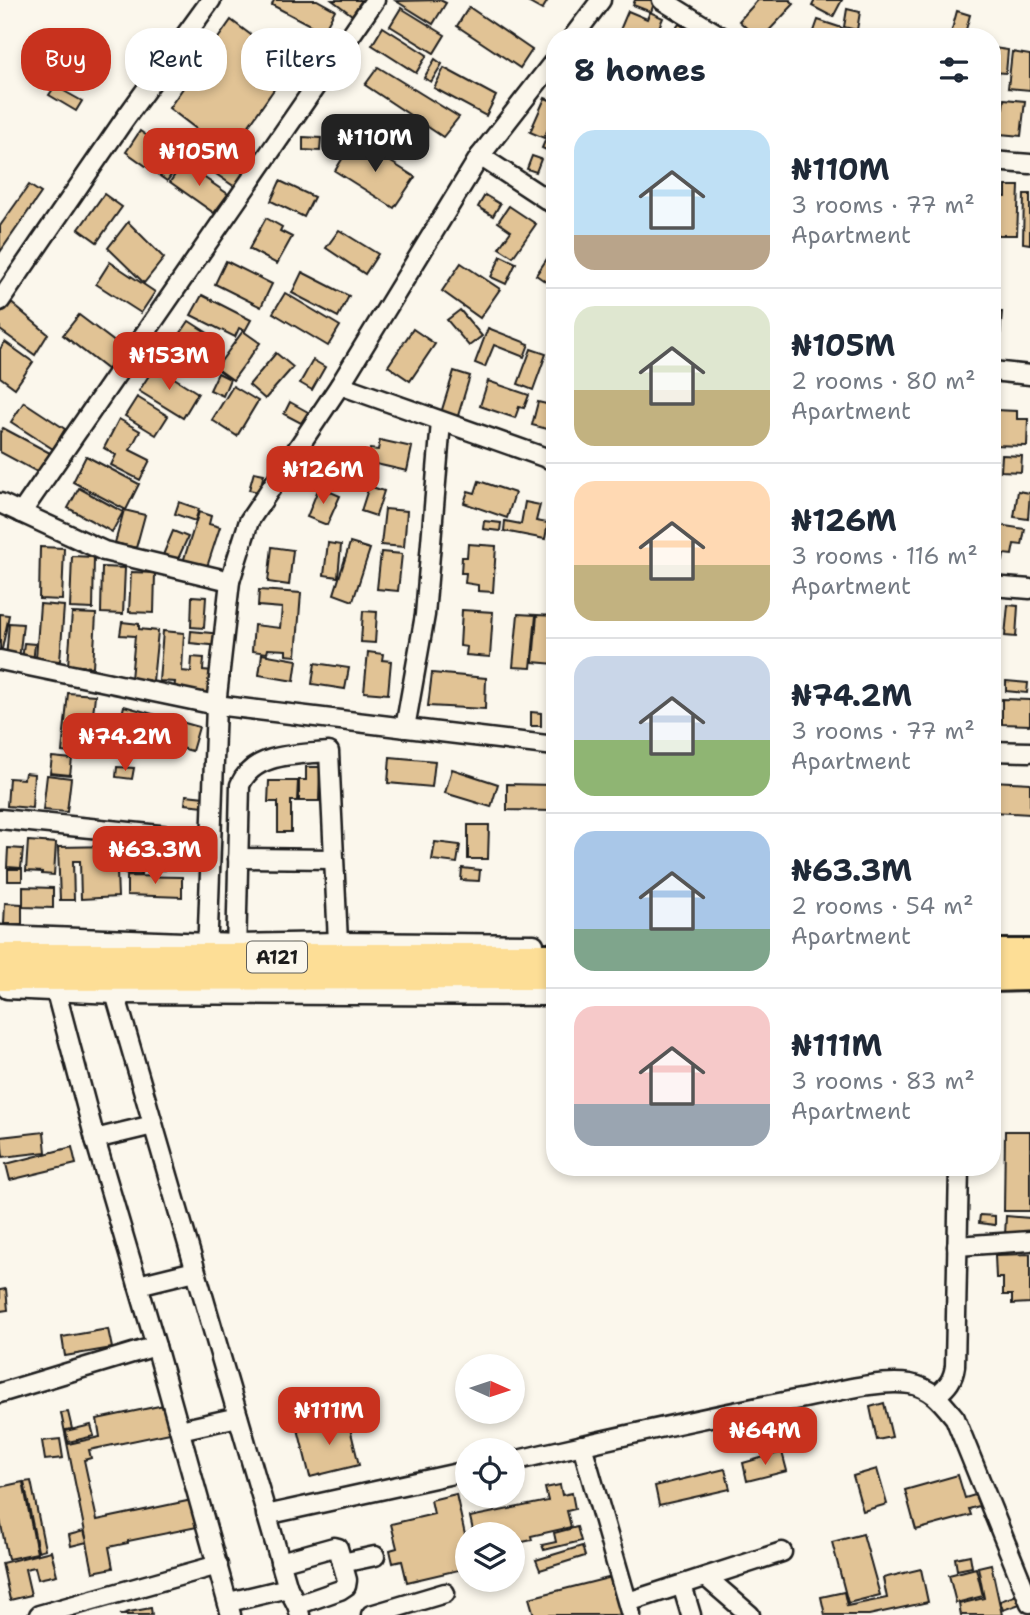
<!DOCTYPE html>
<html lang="en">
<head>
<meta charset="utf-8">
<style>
	:root { --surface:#fff; --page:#f2f2f3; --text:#1f2937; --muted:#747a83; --line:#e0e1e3; --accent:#c8321e }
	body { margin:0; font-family:"Shantell Sans",sans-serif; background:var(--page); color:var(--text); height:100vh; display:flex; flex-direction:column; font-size:26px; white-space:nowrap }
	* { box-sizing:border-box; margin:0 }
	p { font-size:23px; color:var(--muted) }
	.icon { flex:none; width:38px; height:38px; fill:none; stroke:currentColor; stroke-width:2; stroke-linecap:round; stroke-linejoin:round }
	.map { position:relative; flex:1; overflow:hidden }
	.details { position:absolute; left:546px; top:28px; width:455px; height:1148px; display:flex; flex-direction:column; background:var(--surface); border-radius:28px; box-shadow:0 4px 10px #0003 }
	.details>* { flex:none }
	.hud { position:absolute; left:21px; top:28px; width:420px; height:63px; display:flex; gap:14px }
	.needle { width:46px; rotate:93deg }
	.fabs { position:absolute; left:455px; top:1354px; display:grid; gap:14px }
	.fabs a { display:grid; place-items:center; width:70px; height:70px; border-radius:50%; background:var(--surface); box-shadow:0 4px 10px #0003; font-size:35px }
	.price { position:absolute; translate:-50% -60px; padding:0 16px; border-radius:14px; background:var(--accent); color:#fff; font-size:23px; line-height:46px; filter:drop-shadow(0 2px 4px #0008) }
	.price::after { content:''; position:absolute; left:50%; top:42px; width:21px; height:16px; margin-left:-10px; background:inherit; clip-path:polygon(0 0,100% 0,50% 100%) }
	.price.selected { background:#222; color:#fff }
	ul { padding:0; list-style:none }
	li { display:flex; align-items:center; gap:21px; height:175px; padding:0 28px }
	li+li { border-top:2px solid var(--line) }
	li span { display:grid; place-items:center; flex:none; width:196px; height:140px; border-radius:21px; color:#555 }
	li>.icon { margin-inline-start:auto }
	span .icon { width:84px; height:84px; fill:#fffc; stroke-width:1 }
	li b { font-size:30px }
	h2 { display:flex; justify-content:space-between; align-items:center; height:84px; padding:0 28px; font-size:30px }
	.pill { padding:0 24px; border-radius:28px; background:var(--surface); box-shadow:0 4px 10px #0003; font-size:24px; line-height:63px }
	.pill.selected { background:var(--accent); color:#fff }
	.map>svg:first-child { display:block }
</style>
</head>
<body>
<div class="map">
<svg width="1030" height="1615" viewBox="0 0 1030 1615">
	<rect width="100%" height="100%" fill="#fbf7ec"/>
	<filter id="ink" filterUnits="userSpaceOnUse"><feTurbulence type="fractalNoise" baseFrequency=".0143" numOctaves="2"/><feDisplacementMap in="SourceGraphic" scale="14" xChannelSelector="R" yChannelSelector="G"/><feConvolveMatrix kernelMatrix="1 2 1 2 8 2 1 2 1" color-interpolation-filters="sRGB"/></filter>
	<g filter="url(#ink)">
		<!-- building -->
		<g fill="#e1c395" stroke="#1c1c1c" stroke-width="2">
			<path d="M274 0H317L335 10 323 32 272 5Z"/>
			<path d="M332 0H362L352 15Z"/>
			<path d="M440 0 446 3 433 24 396 1Z"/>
			<path d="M524 0H548L542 10Z"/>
			<path d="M635 0H655L651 12 633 5Z"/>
			<path d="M758 0H790L794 4 763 37H756L739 21Z"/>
			<path d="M815 0H842L833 17 812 6Z"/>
			<path d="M469 7 532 50 520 68 457 26Z"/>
			<path d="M401 8 445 35 434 53 390 26Z"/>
			<path d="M847 9 860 12 857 30 844 27Z"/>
			<path d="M628 11 647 19 650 12 663 18 655 37H635L620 30Z"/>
			<path d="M957 11 970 15 964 37 951 33Z"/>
			<path d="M231 20 291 65 229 154 169 108Z"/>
			<path d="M818 20 842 28 839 37H812Z"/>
			<path d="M679 24 699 37H680L673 33Z"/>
			<path d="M383 27 427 55 416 73 372 45Z"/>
			<path d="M81 37 100 47 95 56 102 60 89 85 63 71Z"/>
			<path d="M994 48 1008 50 1006 73 992 72Z"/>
			<path d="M1012 52 1030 55V90L1008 88Z"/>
			<path d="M435 59 442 64 431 82 424 78Z"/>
			<path d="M378 67 459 117 443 137 365 85Z"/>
			<path d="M444 68 496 96 486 116 434 88Z"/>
			<path d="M55 86 82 101 76 111 49 95Z"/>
			<path d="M545 98 555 102V113L544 138 530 132Z"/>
			<path d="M1004 99 1025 101 1021 136 1000 134Z"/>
			<path d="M550 129 555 131V154L542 148Z"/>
			<path d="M140 131 182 160 167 181 126 152Z"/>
			<path d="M303 137 321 138 320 151 303 150Z"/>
			<path d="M354 139 415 177 394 208 335 171Z"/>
			<path d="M532 156 541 159 536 172 527 169Z"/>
			<path d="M225 161 247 175 238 189 216 174Z"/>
			<path d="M183 163 228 194 214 213 170 182Z"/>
			<path d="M280 181 314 197 304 217 271 201Z"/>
			<path d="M29 185 41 193 0 252V226Z"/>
			<path d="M1006 186H1019L1017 235H992V196L1006 197Z"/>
			<path d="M104 194 122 207 97 242 79 229Z"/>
			<path d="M1024 194H1030V244L1023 243Z"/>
			<path d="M485 195 500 204 493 216 478 207Z"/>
			<path d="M509 206 536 224 513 257 499 248 511 231 498 222Z"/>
			<path d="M266 218 282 227 280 231 292 237 277 264 249 249Z"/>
			<path d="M128 222 164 258 144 283 108 248Z"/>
			<path d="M339 230 378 254 365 274 326 248Z"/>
			<path d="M555 247V276L549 284 536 275Z"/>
			<path d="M501 256 516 263 506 284 491 277Z"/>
			<path d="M226 261 272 284 261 307 215 284Z"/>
			<path d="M110 262 155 292 141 313 96 284Z"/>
			<path d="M461 263 500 289 480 318 442 291Z"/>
			<path d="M302 272 349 296 338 317 292 293Z"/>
			<path d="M285 293 340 326 328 346 273 313Z"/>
			<path d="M202 295 251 320 245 331 239 328 235 337 191 315Z"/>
			<path d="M9 301 48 334 35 355 0 330V313Z"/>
			<path d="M460 310 482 336 469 346 447 320Z"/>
			<path d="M992 312H1002L999 350 992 349Z"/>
			<path d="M79 315 124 349 108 370 63 335Z"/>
			<path d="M189 321 217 339 205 359 176 340Z"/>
			<path d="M488 328 529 344 524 357 494 345 485 367 475 363Z"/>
			<path d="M413 329 435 344 410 381 388 366Z"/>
			<path d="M243 331 260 343 233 380 216 368Z"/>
			<path d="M5 342 33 362 15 388 0 377V349Z"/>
			<path d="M531 349 546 354 533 390 518 384Z"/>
			<path d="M276 353 293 367 265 399 249 385Z"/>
			<path d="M313 360 325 367 312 390 300 383Z"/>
			<path d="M155 366 198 393 183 418 139 391Z"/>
			<path d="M454 371 470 376 457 419 441 413Z"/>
			<path d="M218 373 230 379 223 396 210 390Z"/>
			<path d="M488 381 529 395 524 408 519 407 515 418 480 406Z"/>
			<path d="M233 386 258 401 237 436 212 420Z"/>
			<path d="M137 397 168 416 156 435 125 416Z"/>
			<path d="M24 402 65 429 53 449 11 422Z"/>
			<path d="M290 402 308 412 301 423 284 414Z"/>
			<path d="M538 402 555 406V431L532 425Z"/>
			<path d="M994 410 1017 411V419H1028L1027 446 992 445Z"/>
			<path d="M119 419 140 431 130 450 150 460 140 480 111 465 116 455 104 448Z"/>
			<path d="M3 428 50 453 39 473 0 452V433Z"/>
			<path d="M380 440 412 447 407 471 376 464 374 474 364 471 370 449 378 450Z"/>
			<path d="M336 450 359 457 353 476 331 469Z"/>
			<path d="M1002 455 1022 456 1021 472 1001 471Z"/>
			<path d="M86 456 139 484 126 510 73 482Z"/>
			<path d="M254 472 264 474 259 492 249 490Z"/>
			<path d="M479 481 515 493 507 518 464 503 468 491 475 493Z"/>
			<path d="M369 486 384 491 376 516 361 511Z"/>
			<path d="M319 487 340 496 327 525 307 517Z"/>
			<path d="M79 488 123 512 112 532 68 508Z"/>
			<path d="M1018 491 1030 493 1028 519 1014 517Z"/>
			<path d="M179 502 199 509 195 521 175 514Z"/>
			<path d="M525 502 540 505 536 521 548 523 545 539 504 531 505 521 521 524Z"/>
			<path d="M385 509 407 511 404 547 381 545Z"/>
			<path d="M124 510 145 515 136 548 115 543Z"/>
			<path d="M199 512 211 516 209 524 220 527 206 570 183 562Z"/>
			<path d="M484 521 501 523 500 531 483 529Z"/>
			<path d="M992 524 1025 529 1022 545 1014 544 1012 555 1004 554 1003 561 992 559Z"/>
			<path d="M173 531 188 537 177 561 163 555Z"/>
			<path d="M328 543 341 545 338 577 324 575Z"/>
			<path d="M350 543 370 549 353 601 334 594Z"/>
			<path d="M468 544 496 546 493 592 478 591V585L465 583 466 573H461L462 557H467Z"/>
			<path d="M40 547 64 548 62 600 39 599Z"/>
			<path d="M272 547 293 550 289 585 268 582Z"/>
			<path d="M381 552 402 554 398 591 377 589Z"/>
			<path d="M72 556 94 557 93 609 70 608Z"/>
			<path d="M102 567 125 568 123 614 101 613Z"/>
			<path d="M131 572 155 573 154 613 129 612Z"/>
			<path d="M259 590 301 593 296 656 286 655V650L268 649 267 653 252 651 254 625 280 628 282 608 258 606Z"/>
			<path d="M192 596 206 597 204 628 191 627Z"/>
			<path d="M40 604 64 606 60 661 36 659Z"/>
			<path d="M1008 605 1018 606 1016 637 1005 636Z"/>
			<path d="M462 610 493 612 490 657 466 655 467 647 460 646Z"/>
			<path d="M363 611 377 612 375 643 361 642Z"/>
			<path d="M72 613 96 614 93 667 68 665Z"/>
			<path d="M0 614 9 615 2 649H0Z"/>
			<path d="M518 614 536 615 531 668 513 667Z"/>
			<path d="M537 615 555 616V664L533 662Z"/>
			<path d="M122 622 139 624V629L158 631 153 681 131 679 135 636 120 635Z"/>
			<path d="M9 623 23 624 19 660 6 659Z"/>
			<path d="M163 631 184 633 182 671 191 672 192 657 204 658 203 670 213 671 211 694 174 691 175 682 159 681Z"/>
			<path d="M191 631 221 634 220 646 190 643Z"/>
			<path d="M24 643 35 644 33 663 22 661Z"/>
			<path d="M368 652 383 654 382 660 391 661 388 694 364 692Z"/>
			<path d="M262 654 297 660 294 681 259 675Z"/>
			<path d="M315 663 349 668 345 689 312 684Z"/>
			<path d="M432 673 486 678 485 709 428 706Z"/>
			<path d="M1006 681 1028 683 1027 693 1006 691Z"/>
			<path d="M68 693 95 695 89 755 62 752Z"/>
			<path d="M1002 699 1030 700V725L1002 724Z"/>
			<path d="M124 706 199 727 192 751 118 731Z"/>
			<path d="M531 712 541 713V726H531Z"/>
			<path d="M52 757 72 759 70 775 50 773Z"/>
			<path d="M390 757 435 761 432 787 388 783Z"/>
			<path d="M117 767 134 768 132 779 116 777Z"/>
			<path d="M306 767H320L319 801H299V780H306Z"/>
			<path d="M452 769 498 784 491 807 445 793Z"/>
			<path d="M25 773 34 774 32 808 7 806 9 778 24 779Z"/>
			<path d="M47 775 71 778 67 812 43 810Z"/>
			<path d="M269 781H298L297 801H291V832H278V802H268Z"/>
			<path d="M992 781 1030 783V814L992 812Z"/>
			<path d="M507 784 553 785 552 811 507 810Z"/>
			<path d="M186 795 204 797V806L185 804Z"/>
			<path d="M468 825H489L488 859H468Z"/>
			<path d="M28 841 56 843 54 875 42 874V872L26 871Z"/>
			<path d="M435 842 460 845 457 863 432 860Z"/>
			<path d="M122 844H165V870H151V863H122Z"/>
			<path d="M116 846 118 897 81 899 80 861H73L74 900H60L58 847Z"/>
			<path d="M8 848 23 849 21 868 7 867Z"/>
			<path d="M125 865 142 866 141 875 125 874Z"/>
			<path d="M462 868 480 870 479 881 461 880Z"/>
			<rect x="8" y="869" width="14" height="12"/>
			<path d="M127 876 182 877V897L127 895Z"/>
			<path d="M23 887 53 888V908L23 907Z"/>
			<path d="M5 903 22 904V924H4Z"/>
			<path d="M1005 1131H1030V1211H1004Z"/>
			<path d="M44 1132 46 1152 3 1157 1 1137Z"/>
			<path d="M72 1147 76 1164 10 1180 6 1164Z"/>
			<path d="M980 1215 995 1216V1225L979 1223Z"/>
			<path d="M1006 1216 1030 1218V1237L1005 1235Z"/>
			<path d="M1030 1254V1303L1012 1304V1295H1003V1278H996L995 1255Z"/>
			<path d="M6 1289 8 1310 0 1311V1290Z"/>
			<path d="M108 1329 112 1348 65 1356 62 1337Z"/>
			<path d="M884 1403 892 1437 877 1440 870 1407Z"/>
			<path d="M164 1405 170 1433 89 1450 91 1458 84 1460 97 1520 192 1500 197 1527 128 1541V1543L109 1547 113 1568 93 1572 61 1413 68 1412 72 1429 65 1430 68 1444 100 1437 97 1419Z"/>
			<path d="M347 1416 359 1465 310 1477 298 1429Z"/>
			<path d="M91 1425 94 1436 68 1442 66 1431Z"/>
			<path d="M60 1439 63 1458 45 1460 42 1441Z"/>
			<path d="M782 1452 787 1471 747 1481 743 1463Z"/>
			<path d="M725 1469 730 1489 659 1505 655 1486Z"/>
			<path d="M877 1469 887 1504 863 1511 853 1476Z"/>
			<path d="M958 1475 965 1498 975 1495 979 1506 969 1509 971 1515 916 1530 905 1490Z"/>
			<path d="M31 1481 45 1549 38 1551 24 1482Z"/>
			<path d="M23 1482 37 1553 8 1559 0 1520V1487Z"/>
			<path d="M560 1485 562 1495 572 1493 575 1509 567 1511 571 1527 531 1536 532 1540 513 1544V1535H474L470 1517 548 1501 545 1488Z"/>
			<path d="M456 1494 467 1544V1568L407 1582 402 1561 393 1563 390 1550 397 1548 391 1524 434 1514 431 1500Z"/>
			<path d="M577 1527 581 1541 544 1550 542 1545 556 1542 554 1533Z"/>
			<path d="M84 1531 87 1542 71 1546 69 1535Z"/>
			<path d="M863 1534 880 1595 848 1603 832 1542Z"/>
			<path d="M582 1546 585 1556 540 1570 536 1560Z"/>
			<path d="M51 1551 57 1575 38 1579 35 1567 25 1569 31 1595 10 1600 2 1563Z"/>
			<path d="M970 1555 972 1567 957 1570 955 1558Z"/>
			<path d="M991 1564 1002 1615H961L959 1604 984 1598 978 1567Z"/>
			<path d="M976 1568 983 1596 956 1603 949 1575Z"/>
			<path d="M921 1569 928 1602 869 1615H825L821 1597 844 1592 847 1606 887 1598 883 1578Z"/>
			<path d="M616 1576 628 1615H534L529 1598Z"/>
			<path d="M1017 1595 1020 1604 1003 1610 1000 1601Z"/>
			<path d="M151 1608 152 1615H120L129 1612Z"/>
		</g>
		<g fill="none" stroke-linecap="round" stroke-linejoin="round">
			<!-- minor casing -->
			<g stroke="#1c1c1c" stroke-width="23">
				<g id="minor">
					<path d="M662 0 722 37"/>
					<path d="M573 37 601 0"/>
					<path d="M480 156 555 205"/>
					<path d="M992 161 1030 164"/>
					<path d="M0 301 124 120 211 0"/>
					<path d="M992 371 1030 375"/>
					<path d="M340 385 555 461"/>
					<path d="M0 503 104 551 230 581"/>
					<path d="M21 513 375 0"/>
					<path d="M992 586 1030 589"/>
					<path d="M0 660 216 705 555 746"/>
					<path d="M405 728 425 615 441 422"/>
					<path d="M992 751 1030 752"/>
					<path d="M0 819 210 840"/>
					<path d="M238 858 333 859"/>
					<path d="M0 935 236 944 338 942 534 944"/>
					<path d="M236 954 240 785C254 752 298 755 329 752L338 942"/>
					<path d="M207 957 216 705 230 581 249 521 340 385 480 156 555 60"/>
					<path d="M110 976 288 1588 297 1605 300 1615"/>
					<path d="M52 977 95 1139 156 1346 231 1615"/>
					<path d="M7 989 114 994 555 996"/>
					<path d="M95 1139 153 1125"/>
					<path d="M957 1246 1030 1241"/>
					<path d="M138 1285 195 1271"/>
					<path d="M0 1393 156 1346"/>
					<path d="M937 1395C948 1386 953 1380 955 1366L959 1167"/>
					<path d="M180 1430 238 1417"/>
					<path d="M582 1445 631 1615"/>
					<path d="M513 1461C610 1439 707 1416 805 1398 835 1392 880 1379 910 1384 932 1388 942 1402 955 1418L1030 1603"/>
					<path d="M266 1515 467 1471"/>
					<path d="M280 1562 334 1547 338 1548 347 1580 346 1586 340 1590 297 1605"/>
					<path d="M342 1563 375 1556"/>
					<path d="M706 1577 750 1615"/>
					<path d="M682 1585 691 1615"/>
					<path d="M229 1602 288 1588"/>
					<path d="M628 1602 782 1552"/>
					<path d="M39 1615 218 1565"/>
					<path d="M371 1615 445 1593"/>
				</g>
			</g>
			<!-- highway casing -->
			<g stroke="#1c1c1c" stroke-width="32">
				<g id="highway">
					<path d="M992 953H1030"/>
					<path d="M0 957H555"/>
					<path d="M0 977 555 976"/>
					<path d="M992 978 1030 977"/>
				</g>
			</g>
			<!-- minor -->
			<use href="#minor" stroke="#fbf7ec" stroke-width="18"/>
			<!-- highway -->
			<use href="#highway" stroke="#fdde96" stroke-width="26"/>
		</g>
	</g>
	<g text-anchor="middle" stroke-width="5" stroke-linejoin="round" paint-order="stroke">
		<!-- shield labels -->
		<rect fill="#fbf7ec" stroke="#5f5e5a" stroke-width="2" x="247" y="941.5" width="60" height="31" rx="5"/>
		<g font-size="19" font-weight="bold" fill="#1c1c1c">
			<text x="277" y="964">A121</text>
		</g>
	</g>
</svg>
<div class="fabs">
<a><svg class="needle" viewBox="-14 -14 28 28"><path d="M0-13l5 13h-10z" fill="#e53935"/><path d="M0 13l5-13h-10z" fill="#747a83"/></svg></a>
<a><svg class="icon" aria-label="locate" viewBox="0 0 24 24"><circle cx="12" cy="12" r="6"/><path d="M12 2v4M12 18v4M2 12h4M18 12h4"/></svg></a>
<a><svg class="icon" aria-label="layers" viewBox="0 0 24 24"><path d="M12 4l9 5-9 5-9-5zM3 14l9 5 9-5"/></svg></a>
</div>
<b class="price selected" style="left:375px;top:174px">₦110M</b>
<b class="price" style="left:199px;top:188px">₦105M</b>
<b class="price" style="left:169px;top:392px">₦153M</b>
<b class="price" style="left:323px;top:506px">₦126M</b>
<b class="price" style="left:125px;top:773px">₦74.2M</b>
<b class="price" style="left:155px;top:886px">₦63.3M</b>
<b class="price" style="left:329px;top:1447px">₦111M</b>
<b class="price" style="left:765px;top:1467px">₦64M</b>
<div class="hud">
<a class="pill selected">Buy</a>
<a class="pill">Rent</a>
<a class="pill">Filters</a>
</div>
<section class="details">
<h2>8 homes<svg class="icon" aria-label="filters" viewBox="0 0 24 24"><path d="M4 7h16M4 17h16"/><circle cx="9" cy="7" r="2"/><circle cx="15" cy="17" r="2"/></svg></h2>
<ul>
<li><span style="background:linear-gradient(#bfe0f5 75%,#b9a48a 0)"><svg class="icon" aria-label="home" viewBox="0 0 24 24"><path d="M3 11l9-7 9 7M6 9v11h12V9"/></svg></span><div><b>₦110M</b><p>3 rooms · 77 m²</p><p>Apartment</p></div></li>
<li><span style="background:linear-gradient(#dfe7d0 60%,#c2b280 0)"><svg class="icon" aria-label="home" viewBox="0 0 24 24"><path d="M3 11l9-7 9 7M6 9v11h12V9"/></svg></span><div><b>₦105M</b><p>2 rooms · 80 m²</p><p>Apartment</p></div></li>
<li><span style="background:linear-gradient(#ffd9b3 60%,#c2b280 0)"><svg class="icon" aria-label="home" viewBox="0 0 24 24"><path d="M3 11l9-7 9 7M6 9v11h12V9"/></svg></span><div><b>₦126M</b><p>3 rooms · 116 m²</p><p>Apartment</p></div></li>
<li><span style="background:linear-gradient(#c9d6e8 60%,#8fb573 0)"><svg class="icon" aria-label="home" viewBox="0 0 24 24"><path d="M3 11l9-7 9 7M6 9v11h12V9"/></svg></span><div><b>₦74.2M</b><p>3 rooms · 77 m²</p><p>Apartment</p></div></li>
<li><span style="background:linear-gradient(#a9c7e8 70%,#7fa58c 0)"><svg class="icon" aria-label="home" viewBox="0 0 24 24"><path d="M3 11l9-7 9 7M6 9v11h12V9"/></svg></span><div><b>₦63.3M</b><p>2 rooms · 54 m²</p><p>Apartment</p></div></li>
<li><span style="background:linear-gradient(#f6c9c9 70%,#9aa5b1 0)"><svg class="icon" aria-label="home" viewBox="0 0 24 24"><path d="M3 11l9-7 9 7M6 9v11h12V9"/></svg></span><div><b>₦111M</b><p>3 rooms · 83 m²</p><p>Apartment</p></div></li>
</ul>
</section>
</div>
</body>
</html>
